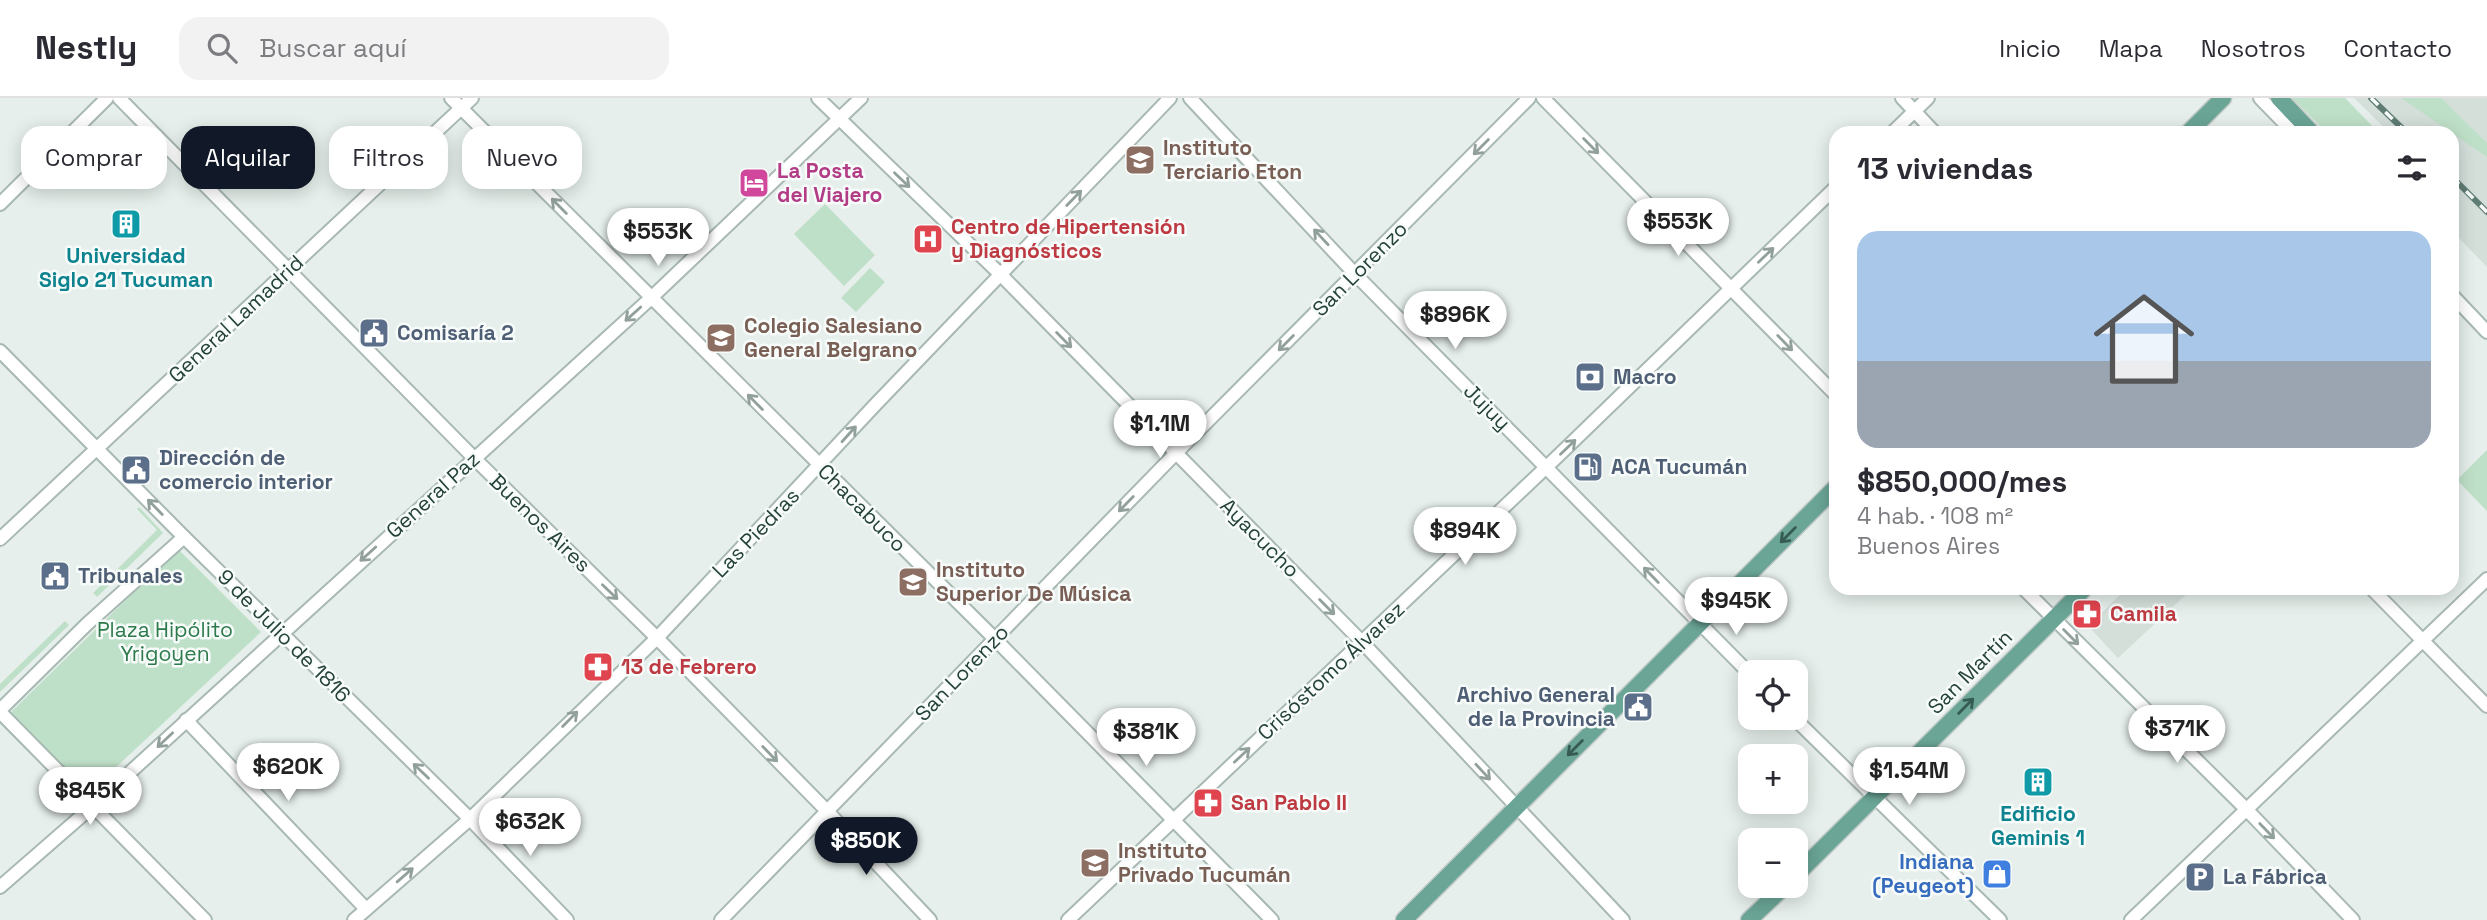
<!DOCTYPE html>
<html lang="es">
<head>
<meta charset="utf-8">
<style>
	:root { --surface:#fff; --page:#f2f2f3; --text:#2b2b33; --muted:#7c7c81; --line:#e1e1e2; --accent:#111827 }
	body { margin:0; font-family:"Space Grotesk",sans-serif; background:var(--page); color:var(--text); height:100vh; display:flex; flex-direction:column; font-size:26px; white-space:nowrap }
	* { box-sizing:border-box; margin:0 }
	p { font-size:23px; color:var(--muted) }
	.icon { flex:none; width:38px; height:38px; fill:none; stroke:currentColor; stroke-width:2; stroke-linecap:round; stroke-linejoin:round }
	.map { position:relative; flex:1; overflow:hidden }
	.sheet { position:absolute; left:1829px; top:28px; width:630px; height:469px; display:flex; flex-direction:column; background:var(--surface); border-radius:21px; box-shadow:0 4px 18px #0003 }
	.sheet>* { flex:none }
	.banner { position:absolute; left:21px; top:28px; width:665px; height:63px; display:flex; gap:14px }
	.fabs { position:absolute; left:1738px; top:562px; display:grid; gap:14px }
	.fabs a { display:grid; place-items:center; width:70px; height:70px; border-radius:14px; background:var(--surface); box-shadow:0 4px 18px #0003; font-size:35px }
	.price { position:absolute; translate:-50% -60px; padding:0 16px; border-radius:24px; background:#fff; color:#222; font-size:23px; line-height:46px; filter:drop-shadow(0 2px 4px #0008) }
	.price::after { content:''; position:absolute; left:50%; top:42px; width:21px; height:16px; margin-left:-10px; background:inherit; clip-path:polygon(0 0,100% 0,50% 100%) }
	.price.selected { background:var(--accent); color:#fff }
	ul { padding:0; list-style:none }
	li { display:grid; align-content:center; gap:14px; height:371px; padding:0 28px }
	li span { display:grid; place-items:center; height:217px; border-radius:21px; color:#555 }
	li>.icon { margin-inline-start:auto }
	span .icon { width:126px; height:126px; fill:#fffc; stroke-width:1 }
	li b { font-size:30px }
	h2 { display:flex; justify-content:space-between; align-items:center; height:84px; padding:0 28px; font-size:30px }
	.tag { padding:0 24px; border-radius:21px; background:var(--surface); box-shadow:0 4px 18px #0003; font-size:24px; line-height:63px }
	.tag.selected { background:var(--accent); color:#fff }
	header { display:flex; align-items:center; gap:42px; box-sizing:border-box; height:98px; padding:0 35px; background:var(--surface); border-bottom:2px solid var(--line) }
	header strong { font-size:33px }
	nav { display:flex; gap:38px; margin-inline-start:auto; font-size:24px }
	.search { width:490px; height:63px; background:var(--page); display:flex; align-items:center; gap:18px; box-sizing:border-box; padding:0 24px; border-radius:21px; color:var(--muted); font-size:26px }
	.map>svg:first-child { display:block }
</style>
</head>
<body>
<header>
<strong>Nestly</strong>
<div class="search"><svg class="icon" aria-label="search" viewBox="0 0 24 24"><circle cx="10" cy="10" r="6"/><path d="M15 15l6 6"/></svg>Buscar aquí</div>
<nav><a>Inicio</a><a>Mapa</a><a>Nosotros</a><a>Contacto</a></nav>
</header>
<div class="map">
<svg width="2487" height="822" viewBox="0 0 2487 822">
	<rect width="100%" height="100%" fill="#e6efeb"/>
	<!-- built -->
	<g fill="#d4dfda">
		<path d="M2354 0H2487V169L2452 133V35H2390Z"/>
		<path d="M2127 490H2193L2118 560 2088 528Z"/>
	</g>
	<!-- green -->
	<g fill="#bfe0c8">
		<path d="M2292 0H2345L2379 35H2327Z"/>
		<path d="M2401 0H2441L2487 45V59Z"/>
		<path d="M825 106 875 157 844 188 794 136Z"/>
		<path d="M870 170 885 184 856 214 841 200Z"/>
		<path d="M2487 352V413L2457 382Z"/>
		<path d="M139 409 163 435 97 499 93 495 157 432 137 411Z"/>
		<path d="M178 451 261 534 85 698 9 616Z"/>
		<path d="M65 523 69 527 0 594V586Z"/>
	</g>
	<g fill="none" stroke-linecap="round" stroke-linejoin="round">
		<!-- minor casing -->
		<g stroke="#a8b8b2" stroke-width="16">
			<g id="minor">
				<path d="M119 0 474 360 657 540 827 713 930 822"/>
				<path d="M451 0 995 541 1272 822"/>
				<path d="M818 0 1000 176 1362 544 1623 822"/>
				<path d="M1190 0 1355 176 1750 576"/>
				<path d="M1543 0 1836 297"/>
				<path d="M1902 0 1935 35"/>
				<path d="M2260 0 2294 35"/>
				<path d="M1892 35 1928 0"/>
				<path d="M0 106 107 0"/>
				<path d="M2452 197 2487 234"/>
				<path d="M0 253 184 439 470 721 567 822"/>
				<path d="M0 441 472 0"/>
				<path d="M2023 490 2247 712 2353 822"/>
				<path d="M2371 490 2487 608"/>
				<path d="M0 612 87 526 184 439"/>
				<path d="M0 614 205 822"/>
				<path d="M1794 620 2000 822"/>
				<path d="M186 622 366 811"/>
				<path d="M0 789 93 708 651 200 861 0"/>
				<path d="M354 822 470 721 657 540 875 307 1170 0"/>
				<path d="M721 822 1176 355 1529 0"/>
				<path d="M1068 822 1559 357 1836 89"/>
				<path d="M2131 822 2487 481"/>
			</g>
		</g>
		<!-- major casing -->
		<g stroke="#c2cac8" stroke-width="19">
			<g id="major">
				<path d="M2279 0 2312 35"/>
				<path d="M2188 35 2223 0"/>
				<path d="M1796 777 2085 490"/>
				<path d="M1404 822 1836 389"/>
				<path d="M1749 822 1785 788"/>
			</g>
		</g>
		<!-- minor -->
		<use href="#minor" stroke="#fff" stroke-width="12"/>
		<!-- major -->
		<use href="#major" stroke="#6aa596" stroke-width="16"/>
		<!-- rail casing -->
		<g stroke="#5f7d75" stroke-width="6">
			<g id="rail">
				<path d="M2371 0 2407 35"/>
				<path d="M2452 79 2487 114"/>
			</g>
		</g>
		<!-- rail -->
		<use href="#rail" stroke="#f7fbf9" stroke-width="3.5" stroke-dasharray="10" stroke-linecap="butt"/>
	</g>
	<!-- one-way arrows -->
	<defs><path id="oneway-shaft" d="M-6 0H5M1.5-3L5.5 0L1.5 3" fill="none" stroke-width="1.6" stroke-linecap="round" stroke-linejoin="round" transform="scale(1.75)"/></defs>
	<g stroke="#92a09c">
		<use href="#oneway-shaft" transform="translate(1591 48) rotate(45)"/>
		<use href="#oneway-shaft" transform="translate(1481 49) rotate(135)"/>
		<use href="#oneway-shaft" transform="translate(902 82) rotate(44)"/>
		<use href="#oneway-shaft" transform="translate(1074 100) rotate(-46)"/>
		<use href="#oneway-shaft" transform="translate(559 108) rotate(-135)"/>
		<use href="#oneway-shaft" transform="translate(1321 139) rotate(-133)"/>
		<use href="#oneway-shaft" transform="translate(1766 157) rotate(-44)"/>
		<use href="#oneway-shaft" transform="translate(633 216) rotate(138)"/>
		<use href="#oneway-shaft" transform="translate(1064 242) rotate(45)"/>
		<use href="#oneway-shaft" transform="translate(1286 245) rotate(135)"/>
		<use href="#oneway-shaft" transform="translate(1785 245) rotate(46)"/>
		<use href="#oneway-shaft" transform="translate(755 304) rotate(-135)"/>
		<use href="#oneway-shaft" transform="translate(849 336) rotate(-48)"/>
		<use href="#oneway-shaft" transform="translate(1568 349) rotate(-44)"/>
		<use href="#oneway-shaft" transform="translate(1126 406) rotate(134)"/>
		<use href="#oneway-shaft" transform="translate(155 409) rotate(-134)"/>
		<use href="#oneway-shaft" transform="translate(368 456) rotate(138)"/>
		<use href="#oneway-shaft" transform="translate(1651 477) rotate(-134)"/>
		<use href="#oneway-shaft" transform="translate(610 494) rotate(44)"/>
		<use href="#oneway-shaft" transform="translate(1327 509) rotate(45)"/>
		<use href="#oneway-shaft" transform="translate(2071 539) rotate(45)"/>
		<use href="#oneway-shaft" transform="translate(570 621) rotate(-45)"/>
		<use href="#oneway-shaft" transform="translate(165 642) rotate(137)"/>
		<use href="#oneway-shaft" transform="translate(770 656) rotate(46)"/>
		<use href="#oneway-shaft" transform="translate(1242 657) rotate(-43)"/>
		<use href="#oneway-shaft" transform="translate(421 673) rotate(-136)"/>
		<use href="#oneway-shaft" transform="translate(1483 674) rotate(47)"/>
		<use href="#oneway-shaft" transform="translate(2267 733) rotate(46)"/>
		<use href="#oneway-shaft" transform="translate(405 777) rotate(-41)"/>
	</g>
	<g stroke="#365b51">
		<use href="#oneway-shaft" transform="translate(1788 437) rotate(135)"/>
		<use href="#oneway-shaft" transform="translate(1966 608) rotate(-45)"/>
		<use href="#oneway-shaft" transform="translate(1575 650) rotate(135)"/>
	</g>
	<!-- icons -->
	<defs>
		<g id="university-square" transform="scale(1.575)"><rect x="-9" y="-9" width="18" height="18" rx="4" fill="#8d6e63" stroke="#f7fbf9"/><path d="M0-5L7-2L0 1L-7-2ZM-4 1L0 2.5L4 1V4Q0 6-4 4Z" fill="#fff"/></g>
		<g id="hotel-square" transform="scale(1.575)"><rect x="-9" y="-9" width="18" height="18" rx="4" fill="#d1479c" stroke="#f7fbf9"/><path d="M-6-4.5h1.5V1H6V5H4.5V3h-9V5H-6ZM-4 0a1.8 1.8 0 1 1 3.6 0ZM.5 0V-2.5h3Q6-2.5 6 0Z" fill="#fff"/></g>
		<g id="building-square" transform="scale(1.575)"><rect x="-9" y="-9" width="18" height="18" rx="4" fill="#0f9aa8" stroke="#f7fbf9"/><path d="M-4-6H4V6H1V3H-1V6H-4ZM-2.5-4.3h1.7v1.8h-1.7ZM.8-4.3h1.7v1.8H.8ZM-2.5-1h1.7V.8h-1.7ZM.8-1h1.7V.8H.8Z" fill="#fff"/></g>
		<g id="hospital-square" transform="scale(1.575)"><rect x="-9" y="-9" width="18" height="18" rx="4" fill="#e0444e" stroke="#f7fbf9"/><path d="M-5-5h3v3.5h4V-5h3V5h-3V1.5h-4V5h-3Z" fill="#fff"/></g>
		<g id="civic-square" transform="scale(1.575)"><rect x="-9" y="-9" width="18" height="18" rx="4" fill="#5c6f8a" stroke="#f7fbf9"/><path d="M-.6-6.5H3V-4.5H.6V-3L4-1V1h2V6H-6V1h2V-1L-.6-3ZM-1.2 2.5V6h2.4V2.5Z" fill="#fff"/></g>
		<g id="school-square" transform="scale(1.575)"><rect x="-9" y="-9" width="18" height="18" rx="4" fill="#8d6e63" stroke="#f7fbf9"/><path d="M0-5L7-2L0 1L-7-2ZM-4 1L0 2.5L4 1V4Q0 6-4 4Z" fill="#fff"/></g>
		<g id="bank-square" transform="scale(1.575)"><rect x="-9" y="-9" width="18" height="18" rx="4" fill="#5c6f8a" stroke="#f7fbf9"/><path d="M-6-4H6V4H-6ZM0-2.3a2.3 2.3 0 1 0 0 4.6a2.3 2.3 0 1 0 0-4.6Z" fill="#fff"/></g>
		<g id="fuel-square" transform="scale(1.575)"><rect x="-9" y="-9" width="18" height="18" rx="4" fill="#5c6f8a" stroke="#f7fbf9"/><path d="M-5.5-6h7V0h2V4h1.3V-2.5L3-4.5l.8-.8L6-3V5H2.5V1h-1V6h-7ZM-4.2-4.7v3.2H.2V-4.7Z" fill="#fff"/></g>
		<g id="pharmacy-square" transform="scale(1.575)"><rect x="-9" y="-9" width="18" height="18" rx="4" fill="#e0444e" stroke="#f7fbf9"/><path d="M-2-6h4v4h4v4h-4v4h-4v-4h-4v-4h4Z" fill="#fff"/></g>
		<g id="shop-square" transform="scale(1.575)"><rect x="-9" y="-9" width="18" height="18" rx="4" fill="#3f7fe0" stroke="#f7fbf9"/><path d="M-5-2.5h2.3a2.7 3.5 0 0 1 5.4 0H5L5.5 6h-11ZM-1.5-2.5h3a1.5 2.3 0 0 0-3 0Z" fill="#fff"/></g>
		<g id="parking-square" transform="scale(1.575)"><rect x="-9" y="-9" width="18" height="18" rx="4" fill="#5c6f8a" stroke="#f7fbf9"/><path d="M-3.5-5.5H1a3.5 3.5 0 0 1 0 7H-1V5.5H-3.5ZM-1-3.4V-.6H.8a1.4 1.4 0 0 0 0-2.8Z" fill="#fff"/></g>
	</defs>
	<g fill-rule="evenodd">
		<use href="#university-square" x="1140" y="62"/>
		<use href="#hotel-square" x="754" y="85"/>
		<use href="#building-square" x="126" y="126"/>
		<use href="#hospital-square" x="928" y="141"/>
		<use href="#civic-square" x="374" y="235"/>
		<use href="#school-square" x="721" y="240"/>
		<use href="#bank-square" x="1590" y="279"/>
		<use href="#fuel-square" x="1588" y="369"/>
		<use href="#civic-square" x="136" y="372"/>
		<use href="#civic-square" x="55" y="478"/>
		<use href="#university-square" x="913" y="484"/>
		<use href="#pharmacy-square" x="2087" y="516"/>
		<use href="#pharmacy-square" x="598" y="569"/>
		<use href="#civic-square" x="1638" y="609"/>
		<use href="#building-square" x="2038" y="684"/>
		<use href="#pharmacy-square" x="1208" y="705"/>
		<use href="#school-square" x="1095" y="765"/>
		<use href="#shop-square" x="1997" y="776"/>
		<use href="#parking-square" x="2200" y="779"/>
	</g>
	<g text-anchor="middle" stroke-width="5" stroke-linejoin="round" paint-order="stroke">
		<!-- education labels -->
		<g font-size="21" font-weight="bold" fill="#785e54" stroke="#f7fbf9" text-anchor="start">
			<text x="1163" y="57">Instituto<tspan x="1163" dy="24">Terciario Eton</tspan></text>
			<text x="744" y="235">Colegio Salesiano<tspan x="744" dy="24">General Belgrano</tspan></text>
			<text x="936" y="479">Instituto<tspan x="936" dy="24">Superior De Música</tspan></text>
			<text x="1118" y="760">Instituto<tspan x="1118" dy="24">Privado Tucumán</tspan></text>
		</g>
		<!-- hotel labels -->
		<g font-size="21" font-weight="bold" fill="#b23c85" stroke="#f7fbf9" text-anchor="start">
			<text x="777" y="80">La Posta<tspan x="777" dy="24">del Viajero</tspan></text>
		</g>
		<!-- health labels -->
		<g font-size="21" font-weight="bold" fill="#be3a42" stroke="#f7fbf9" text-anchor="start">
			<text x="951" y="136">Centro de Hipertensión<tspan x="951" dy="24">y Diagnósticos</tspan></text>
			<text x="2110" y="523">Camila</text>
			<text x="621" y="576">13 de Febrero</text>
			<text x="1231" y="712">San Pablo II</text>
		</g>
		<!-- culture labels -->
		<g font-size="21" font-weight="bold" fill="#0d838f" stroke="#f7fbf9">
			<text x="126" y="165">Universidad<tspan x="126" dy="24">Siglo 21 Tucuman</tspan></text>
			<text x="2038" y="723">Edificio<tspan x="2038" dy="24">Geminis 1</tspan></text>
		</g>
		<!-- street labels -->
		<g font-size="21" fill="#24423a" stroke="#f7fbf9">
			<text transform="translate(1360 171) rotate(-45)" y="7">San Lorenzo</text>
			<text transform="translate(236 221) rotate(-43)" y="7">General Lamadrid</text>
			<text transform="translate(1487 309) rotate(45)" y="7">Jujuy</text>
			<text transform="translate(433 397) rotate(-42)" y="7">General Paz</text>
			<text transform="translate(862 410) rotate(45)" y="7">Chacabuco</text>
			<text transform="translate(540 425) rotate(44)" y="7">Buenos Aires</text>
			<text transform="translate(756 435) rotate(-46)" y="7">Las Piedras</text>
			<text transform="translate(1260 440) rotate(45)" y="7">Ayacucho</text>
			<text transform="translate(284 538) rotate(45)" y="7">9 de Julio de 1816</text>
			<text transform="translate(1331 573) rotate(-43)" y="7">Crisóstomo Álvarez</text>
			<text transform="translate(1970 574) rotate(-45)" y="7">San Martín</text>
			<text transform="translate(962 575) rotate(-46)" y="7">San Lorenzo</text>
		</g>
		<!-- service labels -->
		<g font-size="21" font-weight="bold" fill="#4e5e75" stroke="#f7fbf9" text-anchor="start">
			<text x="397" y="242">Comisaría 2</text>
			<text x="1613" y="286">Macro</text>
			<text x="159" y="367">Dirección de<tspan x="159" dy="24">comercio interior</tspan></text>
			<text x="1611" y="376">ACA Tucumán</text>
			<text x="78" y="485">Tribunales</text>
			<text x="1615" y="604" text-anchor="end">Archivo General<tspan x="1615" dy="24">de la Provincia</tspan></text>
			<text x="2223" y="786">La Fábrica</text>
		</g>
		<!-- park labels -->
		<g font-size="21" fill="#2d7a4b" stroke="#f7fbf9">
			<text x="165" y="539">Plaza Hipólito<tspan x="165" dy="24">Yrigoyen</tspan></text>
		</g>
		<!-- shop labels -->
		<g font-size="21" font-weight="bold" fill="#366cbe" stroke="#f7fbf9" text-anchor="end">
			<text x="1974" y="771">Indiana<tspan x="1974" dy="24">(Peugeot)</tspan></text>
		</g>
	</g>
</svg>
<div class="fabs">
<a><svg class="icon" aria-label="locate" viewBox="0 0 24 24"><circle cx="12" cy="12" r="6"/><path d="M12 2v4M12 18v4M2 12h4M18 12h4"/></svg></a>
<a>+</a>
<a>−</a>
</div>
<b class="price" style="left:1678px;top:160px">$553K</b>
<b class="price" style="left:658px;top:170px">$553K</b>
<b class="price" style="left:1455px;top:253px">$896K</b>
<b class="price" style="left:1160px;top:362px">$1.1M</b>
<b class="price" style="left:1465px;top:469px">$894K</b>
<b class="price" style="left:1736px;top:539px">$945K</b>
<b class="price" style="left:2177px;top:667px">$371K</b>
<b class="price" style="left:1146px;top:670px">$381K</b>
<b class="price" style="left:288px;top:705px">$620K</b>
<b class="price" style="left:1909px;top:709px">$1.54M</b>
<b class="price" style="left:90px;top:729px">$845K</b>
<b class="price" style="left:530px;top:760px">$632K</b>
<b class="price selected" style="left:866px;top:779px">$850K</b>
<div class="banner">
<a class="tag">Comprar</a>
<a class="tag selected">Alquilar</a>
<a class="tag">Filtros</a>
<a class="tag">Nuevo</a>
</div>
<section class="sheet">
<h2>13 viviendas<svg class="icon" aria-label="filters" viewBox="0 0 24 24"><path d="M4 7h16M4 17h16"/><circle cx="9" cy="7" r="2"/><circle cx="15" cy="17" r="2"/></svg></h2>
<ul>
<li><span style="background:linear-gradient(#a9c7e8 60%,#9aa5b1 0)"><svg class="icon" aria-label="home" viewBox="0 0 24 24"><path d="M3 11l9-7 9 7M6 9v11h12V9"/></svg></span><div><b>$850,000/mes</b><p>4 hab. · 108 m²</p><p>Buenos Aires</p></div></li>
</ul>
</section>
</div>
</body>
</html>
